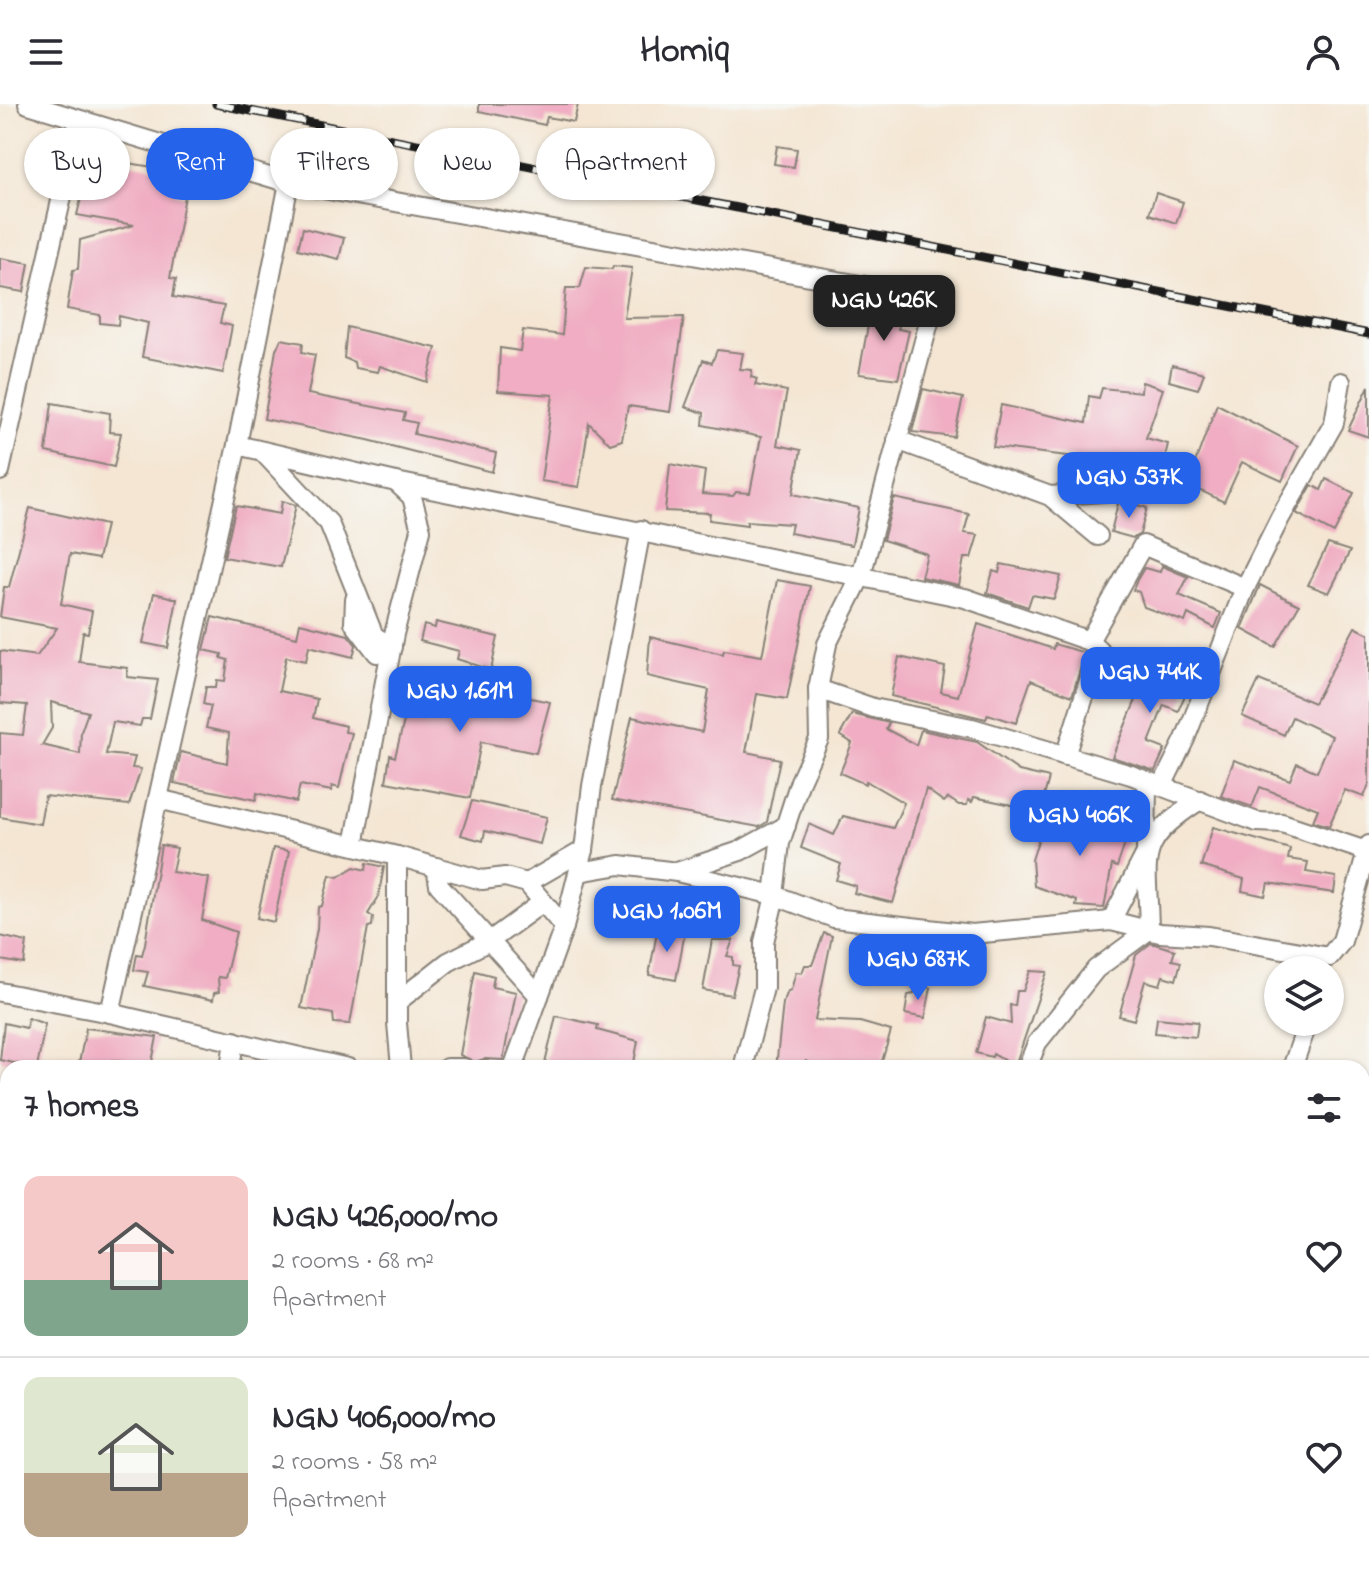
<!DOCTYPE html>
<html lang="en">
<head>
<meta charset="utf-8">
<style>
	:root { --surface:#fff; --page:#f7f7f7; --text:#2b2b33; --muted:#7c7c81; --line:#e1e1e2; --accent:#2563eb }
	body { margin:0; font-family:"Indie Flower",sans-serif; background:var(--page); color:var(--text); height:100vh; display:flex; flex-direction:column; font-size:30px; white-space:nowrap }
	* { box-sizing:border-box; margin:0 }
	p { font-size:26px; color:var(--muted) }
	.icon { flex:none; width:44px; height:44px; fill:none; stroke:currentColor; stroke-width:2; stroke-linecap:round; stroke-linejoin:round }
	.map { position:relative; flex:1; overflow:hidden }
	.panel { position:absolute; left:0px; top:956px; width:1370px; height:512px; display:flex; flex-direction:column; background:var(--surface); border-radius:24px 24px 0 0; box-shadow:0 2px 6px #0004 }
	.panel>* { flex:none }
	.top-card { position:absolute; left:24px; top:24px; width:800px; height:72px; display:flex; gap:16px }
	.tools { position:absolute; left:1264px; top:852px; display:grid; gap:16px }
	.tools a { display:grid; place-items:center; width:80px; height:80px; border-radius:50%; background:var(--surface); box-shadow:0 2px 6px #0004; font-size:40px }
	.price { position:absolute; translate:-50% -68px; padding:0 18px; border-radius:16px; background:var(--accent); color:#fff; font-size:26px; line-height:52px; filter:drop-shadow(0 2px 4px #0008) }
	.price::after { content:''; position:absolute; left:50%; top:48px; width:24px; height:18px; margin-left:-12px; background:inherit; clip-path:polygon(0 0,100% 0,50% 100%) }
	.price.current { background:#222; color:#fff }
	ul { padding:0; list-style:none }
	li { display:flex; align-items:center; gap:24px; height:200px; padding:0 24px }
	li+li { border-top:2px solid var(--line) }
	li span { display:grid; place-items:center; flex:none; width:224px; height:160px; border-radius:16px; color:#555 }
	li>.icon { margin-inline-start:auto }
	span .icon { width:96px; height:96px; fill:#fffc; stroke-width:1 }
	li b { font-size:34px }
	h2 { display:flex; justify-content:space-between; align-items:center; height:96px; padding:0 24px; font-size:34px }
	.pill { padding:0 28px; border-radius:36px; background:var(--surface); box-shadow:0 2px 6px #0004; font-size:28px; line-height:72px }
	.pill.current { background:var(--accent); color:#fff }
	header { display:flex; justify-content:space-between; align-items:center; height:104px; padding:0 24px; background:var(--surface); font-size:36px; font-weight:700 }
	.map>svg:first-child { display:block }
</style>
</head>
<body>
<header><svg class="icon" aria-label="menu" viewBox="0 0 24 24"><path d="M4 6h16M4 12h16M4 18h16"/></svg>Homiq<svg class="icon" aria-label="person" viewBox="0 0 24 24"><circle cx="12" cy="8" r="4"/><path d="M4 21q1-7 8-7t8 7"/></svg></header>
<div class="map">
<svg width="1369" height="1468" viewBox="0 0 1369 1468">
	<rect width="100%" height="100%" fill="#f6f6f2"/>
	<filter id="ink" filterUnits="userSpaceOnUse"><feTurbulence type="fractalNoise" baseFrequency=".0125" numOctaves="2"/><feDisplacementMap in="SourceGraphic" scale="16" xChannelSelector="R" yChannelSelector="G"/><feConvolveMatrix kernelMatrix="1 2 1 2 8 2 1 2 1" color-interpolation-filters="sRGB"/></filter>
	<filter id="wash" filterUnits="userSpaceOnUse"><feTurbulence type="fractalNoise" baseFrequency=".006" numOctaves="4" result="noise"/><feDisplacementMap in="SourceGraphic" scale="32" xChannelSelector="R" yChannelSelector="G"/><feGaussianBlur stdDeviation="1.8" result="paint"/><feColorMatrix in="noise" values="0 0 0 0 0 0 0 0 0 0 0 0 0 0 0 0 0 1.4 0 .05"/><feComposite in="paint" operator="in"/></filter>
	<g filter="url(#wash)">
		<rect width="100%" height="100%" fill="#f4e6d3"/>
		<g id="blocks">
			<!-- building -->
			<g fill="#f0adc3" fill-rule="evenodd">
				<path d="M479 0H578L574 18 547 13 545 21 479 7Z"/>
				<path d="M777 42 797 45 794 63 774 60Z"/>
				<path d="M91 53 165 65 179 72 175 89 185 92 170 174 176 175 173 193 224 202 220 219 232 222 223 269 142 253 148 219 119 212 118 221 100 219V211L67 205 73 166 78 165 80 136 134 121 77 111Z"/>
				<path d="M1156 89 1183 98 1176 119 1149 110Z"/>
				<path d="M303 124 344 134 339 155 298 145Z"/>
				<path d="M0 154 29 159 24 188 0 184Z"/>
				<path d="M613 162 632 164 624 214 684 213 670 308 628 302 622 336 610 340 589 319 579 383 541 377 553 291 498 287 500 244 520 247 523 226 562 231 566 184H580L586 163 612 165Z"/>
				<path d="M872 200 904 205 898 225 909 227 898 275 859 270Z"/>
				<path d="M347 223 436 244 427 278 380 262 378 268 355 264 354 258 344 254Z"/>
				<path d="M281 235 303 239 302 248 315 251 308 290 405 309 403 316 417 319 414 330 496 349 492 368 368 336 264 315 276 246Z"/>
				<path d="M717 246 743 249 740 265 752 266 751 273 757 275 755 281 787 287 777 341 801 346 793 390 859 404 852 441 790 429 792 420 747 417V421L709 416 710 409 665 407 670 360 705 367 702 390 733 392 736 388 750 389 761 333 703 321 704 309 685 303 703 256 712 259Z"/>
				<path d="M1172 261 1204 269 1198 285 1169 277Z"/>
				<path d="M1142 278 1163 285 1146 334 1168 340 1159 379 1077 356 1076 353 993 343 1001 301 1086 319 1089 292 1099 294 1102 284 1141 288Z"/>
				<path d="M1369 282V333L1348 326Z"/>
				<path d="M923 285 963 294 954 333 912 328Z"/>
				<path d="M52 299 110 309 109 328 121 329 114 363 46 348Z"/>
				<path d="M1217 300 1298 342 1282 377 1242 358 1224 398 1187 380Z"/>
				<path d="M1326 375 1354 389 1334 429 1296 409 1312 381 1321 386Z"/>
				<path d="M894 394 969 410 964 429 978 431 971 454H964L959 481 921 473 927 450 883 436Z"/>
				<path d="M282 397 296 401 281 463 224 453 236 402 280 410Z"/>
				<path d="M1128 398 1147 404 1140 430 1133 434 1111 428 1118 399Z"/>
				<path d="M30 404 106 421 98 455 70 450 61 500 92 507 88 529 83 528 79 558 127 564V573L158 576 150 615H142L140 622 113 618 106 650 135 653 132 664 141 665 129 701 45 692 40 720 0 713V629L23 631 27 601 0 599V547L37 552 57 524 0 513 4 483H9ZM51 598 88 608 81 628 80 650 42 641 52 624Z"/>
				<path d="M1328 440 1350 447 1329 489 1308 481Z"/>
				<path d="M1001 460 1061 472 1054 495 1032 491 1028 503 987 489 993 467 999 469Z"/>
				<path d="M1162 462 1188 473 1179 491 1221 509 1215 524 1188 510 1185 518 1144 503 1139 488 1133 486 1137 476 1144 464 1160 468Z"/>
				<path d="M777 476 810 482 787 595 757 590 746 648 780 655 767 718 759 723 612 696 632 613 702 628 709 586 647 572 650 533 723 550 724 546 762 552Z"/>
				<path d="M1260 481 1299 501 1275 543 1242 525Z"/>
				<path d="M154 489 177 495 168 544 143 539Z"/>
				<path d="M212 513 297 533 300 519 348 531 356 541 353 553 309 542 306 557 286 553 279 587 317 595 313 614 346 622 345 628 352 629 339 684 332 682V687L300 681 296 698 257 689 256 696 174 679 181 648 227 659 229 629 206 624 211 602 203 600 206 583H216L217 576 225 577 228 556 221 554 222 550 204 546Z"/>
				<path d="M436 518 498 533 491 566 457 555 459 547 420 537 424 521 435 524Z"/>
				<path d="M978 520 1053 545 1054 540 1085 549 1072 592 1031 576 1016 619 988 610 986 615 891 592 899 553 945 563 941 588 958 592Z"/>
				<path d="M1355 523 1369 530V680L1364 693 1345 686 1329 722 1313 717 1318 705 1260 683 1252 703 1221 692 1234 656 1290 676 1297 659 1317 668 1332 632 1292 613 1284 631 1242 612 1259 576 1314 599Z"/>
				<path d="M1154 553 1180 565 1177 574 1191 578 1178 607 1164 601 1149 639 1165 645 1155 667 1112 653Z"/>
				<path d="M423 572 550 598 536 649 481 638 470 694 386 678 390 651 395 653 408 601 417 602Z"/>
				<path d="M852 610 889 619 886 625 916 641 921 626 977 638 1019 667 1049 674 1040 707 974 693 972 698 968 696 967 701H959L948 694 944 698 926 685 893 799 854 789 856 782 836 776 841 760 801 744 809 720 834 731 843 712 893 724 904 699 866 677 865 680 840 669 852 639 840 631Z"/>
				<path d="M472 697 547 713 540 740 485 727 483 737 461 731Z"/>
				<path d="M1113 704 1135 711 1117 763 1112 761 1104 804 1076 802 1077 797 1034 782 1032 756 1046 711 1103 727Z"/>
				<path d="M1213 723 1290 745 1288 755 1308 758 1306 768 1336 773 1334 789 1268 779 1265 792 1242 787 1244 775 1201 762Z"/>
				<path d="M161 741 177 744 172 768 209 774 202 816 236 828 225 874 218 873 219 888 214 889 213 896 144 882 148 868 134 866 137 850 142 851 145 840Z"/>
				<path d="M273 744 289 747 274 818 257 814Z"/>
				<path d="M367 759 384 763 378 794 368 810 373 813 372 822 368 823 350 920 334 919 333 910 301 904 317 825 318 803 322 802 330 771 338 773 354 763 366 766Z"/>
				<path d="M658 823 685 828 676 876 649 871Z"/>
				<path d="M824 829 832 832 815 916 860 918 891 927 880 964H823L806 957 804 964H776L783 899 788 887 791 886 796 868 802 869 805 861H812Z"/>
				<path d="M0 832 27 838 24 860 0 856Z"/>
				<path d="M712 836H733L727 852 733 853V861L739 862 732 891 703 886Z"/>
				<path d="M1151 839 1175 846 1172 856 1181 858 1176 876 1163 872 1160 881 1145 877 1134 916 1119 912 1136 851Z"/>
				<path d="M475 867 494 872 492 883 516 888 503 956 484 955 475 958 460 951Z"/>
				<path d="M1030 867 1047 868 1015 962 993 950 992 953 976 949 986 913 1011 920 1010 901 1015 902 1017 887H1023Z"/>
				<path d="M916 881 931 884 925 914 905 910 908 891 914 890Z"/>
				<path d="M556 912 598 921 597 926 638 937 633 964H544Z"/>
				<path d="M28 914 45 920 37 964 0 956 4 919 26 924Z"/>
				<path d="M1157 914 1198 918 1196 933 1155 929Z"/>
				<path d="M86 924 157 933 151 963 112 956 110 964H78Z"/>
			</g>
		</g>
	</g>
	<g filter="url(#ink)">
		<use href="#blocks" fill-opacity="0" stroke="#888178" stroke-width="2"/>
		<g fill="none" stroke-linecap="round" stroke-linejoin="round">
			<!-- minor casing -->
			<g stroke="#888178" stroke-width="22">
				<g id="minor">
					<path d="M28 0 289 79 911 190 925 198 932 207 861 472 827 540 818 585 819 635 800 677 780 739 773 800 764 838V884L743 964"/>
					<path d="M897 336 1050 392 1098 432"/>
					<path d="M237 341 396 378 965 494 1089 537 1099 546 1065 652"/>
					<path d="M262 347 329 419 374 532 392 543"/>
					<path d="M0 367 79 17"/>
					<path d="M1050 392 1130 386"/>
					<path d="M355 495 354 519 377 549"/>
					<path d="M1089 537 1143 441 1245 484 1280 414 1334 319 1341 278"/>
					<path d="M818 585 873 604 972 624 1131 671 1257 718 1282 719 1369 748"/>
					<path d="M1162 682 1185 635 1245 484"/>
					<path d="M158 695 397 752 482 776 505 773 527 779 564 823"/>
					<path d="M354 741 394 530 421 426 412 393 396 378"/>
					<path d="M397 752V919L401 964"/>
					<path d="M436 763 439 781 539 892"/>
					<path d="M579 768 620 761 677 768 774 791 834 814 972 830 1111 817 1160 829 1209 832 1329 853 1342 837 1369 741"/>
					<path d="M677 768 740 747 786 722"/>
					<path d="M527 779 584 746"/>
					<path d="M1111 817 1146 749 1147 677"/>
					<path d="M0 888 110 909 348 964"/>
					<path d="M397 898 448 858 491 836 543 798"/>
					<path d="M110 909 237 341 289 79"/>
					<path d="M230 964 234 937"/>
					<path d="M447 964H464"/>
					<path d="M513 964 564 823 584 746 592 682 641 426"/>
					<path d="M1027 964 1037 939 1096 865 1149 826C1148 753 1132 740 1200 696"/>
					<path d="M1292 964 1308 918"/>
					<path d="M0 1022H8"/>
					<path d="M0 1130 8 1131"/>
					<path d="M1362 1189 1369 1170"/>
					<path d="M1362 1242 1369 1254"/>
					<path d="M513 1460 516 1468"/>
					<path d="M706 1460 723 1468"/>
					<path d="M161 1468 163 1460"/>
					<path d="M200 1468 245 1460"/>
					<path d="M349 1468 355 1460"/>
					<path d="M396 1468 399 1465 420 1468"/>
					<path d="M568 1468 569 1460"/>
					<path d="M634 1468 650 1460"/>
					<path d="M668 1468 672 1460"/>
					<path d="M805 1468 806 1460"/>
					<path d="M1212 1468 1214 1460"/>
				</g>
			</g>
			<!-- minor -->
			<use href="#minor" stroke="#fff" stroke-width="18"/>
			<!-- rail casing -->
			<g stroke="#1c1c1c" stroke-width="9">
				<path id="rail" d="M216 0 1369 230"/>
			</g>
			<!-- rail -->
			<use href="#rail" stroke="#f6f6f2" stroke-width="6" stroke-dasharray="18" stroke-linecap="butt"/>
		</g>
	</g>
</svg>
<div class="tools">
<a><svg class="icon" aria-label="layers" viewBox="0 0 24 24"><path d="M12 4l9 5-9 5-9-5zM3 14l9 5 9-5"/></svg></a>
</div>
<b class="price current" style="left:884px;top:239px">NGN 426K</b>
<b class="price" style="left:1129px;top:416px">NGN 537K</b>
<b class="price" style="left:1150px;top:611px">NGN 744K</b>
<b class="price" style="left:460px;top:630px">NGN 1.61M</b>
<b class="price" style="left:1080px;top:754px">NGN 406K</b>
<b class="price" style="left:667px;top:850px">NGN 1.06M</b>
<b class="price" style="left:918px;top:898px">NGN 687K</b>
<div class="top-card">
<a class="pill">Buy</a>
<a class="pill current">Rent</a>
<a class="pill">Filters</a>
<a class="pill">New</a>
<a class="pill">Apartment</a>
</div>
<section class="panel">
<h2>7 homes<svg class="icon" aria-label="filters" viewBox="0 0 24 24"><path d="M4 7h16M4 17h16"/><circle cx="9" cy="7" r="2"/><circle cx="15" cy="17" r="2"/></svg></h2>
<ul>
<li><span style="background:linear-gradient(#f6c9c9 65%,#7fa58c 0)"><svg class="icon" aria-label="home" viewBox="0 0 24 24"><path d="M3 11l9-7 9 7M6 9v11h12V9"/></svg></span><div><b>NGN 426,000/mo</b><p>2 rooms · 68 m²</p><p>Apartment</p></div><svg class="icon" aria-label="heart" viewBox="0 0 24 24"><path d="M12 20l-8-8c-3-5 5-10 8-4 3-6 11-1 8 4z"/></svg></li>
<li><span style="background:linear-gradient(#dfe7d0 60%,#b9a48a 0)"><svg class="icon" aria-label="home" viewBox="0 0 24 24"><path d="M3 11l9-7 9 7M6 9v11h12V9"/></svg></span><div><b>NGN 406,000/mo</b><p>2 rooms · 58 m²</p><p>Apartment</p></div><svg class="icon" aria-label="heart" viewBox="0 0 24 24"><path d="M12 20l-8-8c-3-5 5-10 8-4 3-6 11-1 8 4z"/></svg></li>
</ul>
</section>
</div>
</body>
</html>
